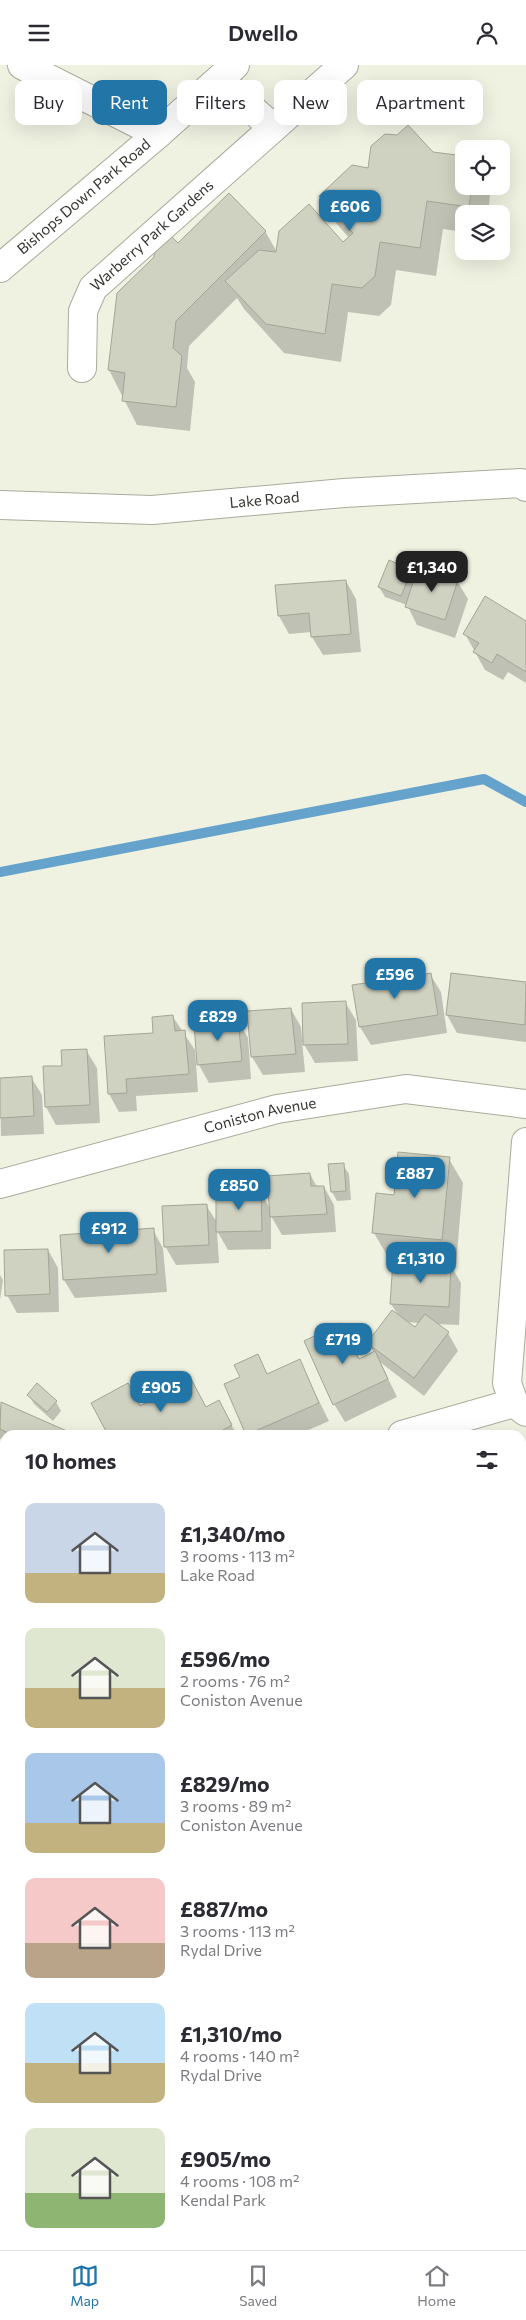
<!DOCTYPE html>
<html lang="en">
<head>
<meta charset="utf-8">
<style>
	:root { --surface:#fff; --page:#f2f2f3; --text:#2b2b33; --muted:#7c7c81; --line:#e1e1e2; --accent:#2276a7 }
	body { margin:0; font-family:Commissioner,sans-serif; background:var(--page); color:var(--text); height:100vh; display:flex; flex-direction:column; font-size:19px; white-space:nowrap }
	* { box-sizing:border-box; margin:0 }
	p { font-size:16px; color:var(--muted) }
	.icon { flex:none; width:28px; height:28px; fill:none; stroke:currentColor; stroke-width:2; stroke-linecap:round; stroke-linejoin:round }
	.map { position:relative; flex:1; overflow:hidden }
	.drawer { position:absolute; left:0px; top:1365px; width:526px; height:820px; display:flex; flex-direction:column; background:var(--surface); border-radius:15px 15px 0 0; box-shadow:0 5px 20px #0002 }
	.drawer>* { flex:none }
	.guide { position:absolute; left:15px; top:15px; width:496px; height:45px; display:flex; gap:10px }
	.buttons { position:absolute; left:455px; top:75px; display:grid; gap:10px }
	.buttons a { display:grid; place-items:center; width:55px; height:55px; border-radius:10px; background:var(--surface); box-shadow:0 5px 20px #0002; font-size:25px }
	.price { position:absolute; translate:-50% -42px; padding:0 11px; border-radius:10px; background:var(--accent); color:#fff; font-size:16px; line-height:32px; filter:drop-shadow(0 1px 2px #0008) }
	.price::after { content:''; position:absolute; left:50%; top:30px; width:15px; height:11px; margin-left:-8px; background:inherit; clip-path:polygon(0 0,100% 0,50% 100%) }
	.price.on { background:#222; color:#fff }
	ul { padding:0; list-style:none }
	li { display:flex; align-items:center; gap:15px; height:125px; padding:0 25px }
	li span { display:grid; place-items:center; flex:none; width:140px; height:100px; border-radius:10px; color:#555 }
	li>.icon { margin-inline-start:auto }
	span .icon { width:60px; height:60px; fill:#fffc; stroke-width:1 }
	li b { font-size:21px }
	h2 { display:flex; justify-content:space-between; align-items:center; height:60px; padding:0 25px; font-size:21px }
	.chip { padding:0 18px; border-radius:10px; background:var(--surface); box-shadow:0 5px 20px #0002; font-size:18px; line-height:45px }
	.chip.on { background:var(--accent); color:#fff }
	header { display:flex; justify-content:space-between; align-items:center; height:65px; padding:0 25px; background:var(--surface); font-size:22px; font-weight:600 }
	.tabs { display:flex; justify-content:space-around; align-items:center; height:70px; border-top:1px solid var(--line); background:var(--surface); font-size:14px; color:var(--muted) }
	.tabs a { display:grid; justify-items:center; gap:2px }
	.tabs .on { color:var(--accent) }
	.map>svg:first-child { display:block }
</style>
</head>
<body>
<header><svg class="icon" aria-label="menu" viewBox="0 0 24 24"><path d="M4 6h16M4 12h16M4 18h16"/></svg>Dwello<svg class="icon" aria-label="person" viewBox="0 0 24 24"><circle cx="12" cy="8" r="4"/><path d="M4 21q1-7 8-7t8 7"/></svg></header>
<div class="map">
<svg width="526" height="2185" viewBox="0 0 526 2185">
	<rect width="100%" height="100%" fill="#eff2e1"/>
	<!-- built -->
	<path fill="#e2e6cd" d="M0 1578H5V2180H521V1801L526 1798V2185H0Z"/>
	<!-- green -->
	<g fill="#c4cc94">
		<path d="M526 1830V1930L521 1921V1833Z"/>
		<path d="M0 2106 5 2107V2180H161L166 2185H0Z"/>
	</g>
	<!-- shadow -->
	<g fill="#0003" fill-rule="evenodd">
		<path d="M464 121H491L488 149H464V167L443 164 436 211 396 205 391 240 379 251 348 247 341 297 284 288 244 244 237 233 189 281 187 303 195 317 190 366 137 360 109 305 178 180 265 166 277 187 342 178 349 173 337 159 320 131Z"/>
		<path d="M411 506 415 514 457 516 468 534 455 573 417 560 407 540 385 532 379 522Z"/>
		<path d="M346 516 356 534 361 587 323 590 312 572V567L289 569 279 551Z"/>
		<path d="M526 557V618L508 607 503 615 485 605 465 569Z"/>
		<path d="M430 909 441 927 447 968 371 980 360 962Z"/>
		<path d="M452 909 526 919V977L457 968 447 950Z"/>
		<path d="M345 937 356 955 358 996 315 998 302 976 305 1007 263 1010 252 992 248 947 291 944 301 962 302 974H304Z"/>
		<path d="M173 952 195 985 198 1027 136 1031 137 1046 119 1047 109 1029 105 973 154 969Z"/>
		<path d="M238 955 248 973 251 1014 209 1018 199 1000Z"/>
		<path d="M86 985 97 1003 100 1058 56 1060 46 1042 44 1003 64 1002Z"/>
		<path d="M31 1012 42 1030 44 1069 1 1071 0 1014Z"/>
		<path d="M449 1094 463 1118 456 1199H450L461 1218 459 1260 436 1259 448 1268 458 1286 424 1331 380 1297 397 1332 345 1357 334 1339 341 1260 360 1295 374 1288 369 1278 398 1250 391 1239 434 1199 435 1197 388 1192 374 1168 395 1131ZM407 1257 419 1258 415 1263Z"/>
		<path d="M343 1100 349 1109 351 1135 337 1136 332 1127Z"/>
		<path d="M310 1109 317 1122H324L334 1140 336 1167 282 1170 271 1151V1184L228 1185 217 1166 219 1198 176 1200 165 1181 206 1140 218 1159 260 1126 271 1145Z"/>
		<path d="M153 1165 163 1183 167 1227 75 1233 64 1215 61 1171Z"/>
		<path d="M48 1185 58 1203 59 1247 17 1248 7 1230Z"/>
		<path d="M0 1210 3 1215 0 1235Z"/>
		<path d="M257 1291 268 1310 299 1296 329 1356 297 1370H247L225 1320 241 1312Z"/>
		<path d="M128 1320 141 1342 207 1344 219 1337 237 1370H109Z"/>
		<path d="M29 1330 56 1337 61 1346 53 1356 34 1339Z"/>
		<path d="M2 1339 73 1370H5V1381L0 1373V1343Z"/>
		<path d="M5 1390V1486L3 1491 0 1490V1401Z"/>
		<path d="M521 1423 526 1432V1460L521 1481Z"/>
		<path d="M0 1612 5 1620V1741L1 1743 5 1752V1799L0 1801Z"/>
		<path d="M526 1643V1730L521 1725V1647Z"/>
		<path d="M0 1822 5 1833V1972L0 1963Z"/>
		<path d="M5 1972V2077L0 2078V1982L3 1987Z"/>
		<path d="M333 2180H377L370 2185H337Z"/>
	</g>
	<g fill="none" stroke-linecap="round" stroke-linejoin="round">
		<!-- stream -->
		<path stroke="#65a2cc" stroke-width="10" d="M0 807 484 714 526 737"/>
	</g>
	<!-- building -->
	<g fill="#cfd2c1" stroke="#a3a595">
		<path d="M408 60 433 87 464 91V121H472L469 142 427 136 420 183 380 177 375 211 362 223 332 219 325 269 266 259 225 216 259 185 276 187 279 166 309 139 343 177 353 168 319 131 352 100 368 103 371 81 385 69 397 70Z"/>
		<path d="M229 128 266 166 176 256 173 283 182 291 176 342 122 336 125 308 108 305 117 228 154 192 155 181 168 168 178 178Z"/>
		<path d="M389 495 412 505 401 531 378 522Z"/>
		<path d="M418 502 458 515 445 555 405 542Z"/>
		<path d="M346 515 351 569 311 572 309 548 278 551 275 520Z"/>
		<path d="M485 531 526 556V607L497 589 492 598 473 587 479 578 463 569Z"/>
		<path d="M431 908 438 950 359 962 352 920Z"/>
		<path d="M451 908 526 917 525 960 446 950Z"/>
		<path d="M346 936 348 979 303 980 302 938Z"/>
		<path d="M291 943 296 989 251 992 247 946Z"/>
		<path d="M173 950 175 966 185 965 189 1009 126 1014 127 1028 108 1029 104 971 153 968 152 952Z"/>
		<path d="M238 954 242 996 197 1000 194 958Z"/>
		<path d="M87 984 90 1040 45 1042 43 1001H62L61 985Z"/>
		<path d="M32 1011 34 1051 0 1053V1013Z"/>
		<path d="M398 1087 450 1092 442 1175 372 1168 376 1128 394 1130Z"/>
		<path d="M344 1098 346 1126 331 1127 328 1099Z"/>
		<path d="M310 1108 311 1121H324L327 1149 270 1152 267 1111Z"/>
		<path d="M261 1125 262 1166 216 1167V1126Z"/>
		<path d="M207 1139 209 1180 164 1182 162 1141Z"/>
		<path d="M154 1163 157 1209 63 1215 60 1170Z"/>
		<path d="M48 1184 50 1229 5 1231 4 1185Z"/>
		<path d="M393 1196 451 1199 449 1242 390 1239Z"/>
		<path d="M392 1245 415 1262 425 1249 449 1267 414 1313 367 1278Z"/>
		<path d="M341 1258 359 1294 375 1286 388 1314 333 1340 304 1276Z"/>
		<path d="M258 1289 267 1309 300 1294 319 1338 246 1370 224 1319 240 1312 234 1300Z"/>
		<path d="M191 1314 206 1342 219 1335 232 1360 214 1370H171L168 1365 159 1370H108L91 1338 128 1318 140 1341Z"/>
		<path d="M37 1318 57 1336 47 1347 27 1330Z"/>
		<path d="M1 1337 76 1370H12L0 1364Z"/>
		<path d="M5 1387V1461L0 1459V1398Z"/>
		<path d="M0 1613 5 1624V1686L0 1689Z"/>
		<path d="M526 1642V1715L521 1719V1646Z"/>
		<path d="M0 1746 5 1757V1763L0 1766Z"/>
		<path d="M0 1827 5 1838V1954L0 1956Z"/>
		<path d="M2 1971H5V2046L0 2047Z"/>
	</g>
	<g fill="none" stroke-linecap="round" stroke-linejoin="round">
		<!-- service casing -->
		<g stroke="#a9ab9b" stroke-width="22">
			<g id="service">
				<path d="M0 1529 5 1536"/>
				<path d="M521 2104 526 2110"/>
				<path d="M311 2180 331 2183 336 2180"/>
			</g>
		</g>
		<!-- minor casing -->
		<g stroke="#a9ab9b" stroke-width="30">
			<g id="minor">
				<path d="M22 0 158 69"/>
				<path d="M220 15 273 63"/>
				<path id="s1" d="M0 203 158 69 235 0"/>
				<path id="s2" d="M82 303 83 246 93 223 344 0"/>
				<path id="s3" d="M0 440 152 445 344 428 521 418 526 422"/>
				<path d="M526 1077 507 1318 514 1338 526 1347"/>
				<path id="s4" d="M0 1119 277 1044 406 1024 526 1039"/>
				<path d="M402 1370 514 1338"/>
				<path d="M521 1759 526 1756"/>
			</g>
		</g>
		<!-- service -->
		<use href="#service" stroke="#fff" stroke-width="20"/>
		<!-- minor -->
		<use href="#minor" stroke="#fff" stroke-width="28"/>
	</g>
	<g text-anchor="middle" stroke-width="4" stroke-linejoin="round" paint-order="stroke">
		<!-- street labels -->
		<g font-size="15" fill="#363731" stroke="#eff2e1">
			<text dy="5" stroke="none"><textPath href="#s1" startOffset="110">Bishops Down Park Road</textPath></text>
			<text dy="5" stroke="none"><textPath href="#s2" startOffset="161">Warberry Park Gardens</textPath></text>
			<text dy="5" stroke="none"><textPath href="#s3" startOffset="265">Lake Road</textPath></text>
			<text dy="5" stroke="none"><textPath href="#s4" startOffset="269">Coniston Avenue</textPath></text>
		</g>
	</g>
</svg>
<div class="buttons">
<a><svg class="icon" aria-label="locate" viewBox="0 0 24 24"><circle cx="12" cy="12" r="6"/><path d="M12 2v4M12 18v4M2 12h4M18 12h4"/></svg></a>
<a><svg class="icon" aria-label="layers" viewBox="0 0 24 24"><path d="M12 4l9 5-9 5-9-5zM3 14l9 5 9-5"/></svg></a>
</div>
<b class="price" style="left:350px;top:167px">£606</b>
<b class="price on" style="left:432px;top:528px">£1,340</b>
<b class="price" style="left:395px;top:935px">£596</b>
<b class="price" style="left:218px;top:977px">£829</b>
<b class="price" style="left:415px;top:1134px">£887</b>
<b class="price" style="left:239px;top:1146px">£850</b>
<b class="price" style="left:109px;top:1189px">£912</b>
<b class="price" style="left:421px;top:1219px">£1,310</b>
<b class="price" style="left:343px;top:1300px">£719</b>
<b class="price" style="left:161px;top:1348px">£905</b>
<div class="guide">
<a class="chip">Buy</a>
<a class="chip on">Rent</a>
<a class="chip">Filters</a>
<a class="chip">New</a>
<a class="chip">Apartment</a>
</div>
<section class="drawer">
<h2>10 homes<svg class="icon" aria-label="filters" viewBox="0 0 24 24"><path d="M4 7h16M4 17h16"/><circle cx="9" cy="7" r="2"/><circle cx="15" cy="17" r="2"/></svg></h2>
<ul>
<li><span style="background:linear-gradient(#c9d6e8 70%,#c2b280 0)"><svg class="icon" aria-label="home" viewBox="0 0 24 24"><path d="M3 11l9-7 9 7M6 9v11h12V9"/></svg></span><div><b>£1,340/mo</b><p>3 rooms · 113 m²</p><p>Lake Road</p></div></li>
<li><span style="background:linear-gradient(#dfe7d0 60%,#c2b280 0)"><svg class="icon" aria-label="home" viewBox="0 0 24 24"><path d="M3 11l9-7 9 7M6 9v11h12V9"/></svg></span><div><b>£596/mo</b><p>2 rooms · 76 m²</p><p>Coniston Avenue</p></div></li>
<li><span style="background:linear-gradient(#a9c7e8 70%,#c2b280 0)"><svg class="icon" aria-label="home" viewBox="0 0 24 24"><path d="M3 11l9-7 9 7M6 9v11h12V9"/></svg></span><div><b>£829/mo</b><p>3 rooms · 89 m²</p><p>Coniston Avenue</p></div></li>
<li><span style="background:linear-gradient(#f6c9c9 65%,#b9a48a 0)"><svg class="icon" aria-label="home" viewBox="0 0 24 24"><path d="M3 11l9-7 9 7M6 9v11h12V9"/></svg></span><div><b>£887/mo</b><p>3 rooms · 113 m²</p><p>Rydal Drive</p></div></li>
<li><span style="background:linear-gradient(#bfe0f5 60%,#c2b280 0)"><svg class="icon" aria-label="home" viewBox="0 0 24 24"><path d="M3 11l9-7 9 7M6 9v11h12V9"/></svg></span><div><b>£1,310/mo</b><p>4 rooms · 140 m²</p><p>Rydal Drive</p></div></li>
<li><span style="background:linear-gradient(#dfe7d0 65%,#8fb573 0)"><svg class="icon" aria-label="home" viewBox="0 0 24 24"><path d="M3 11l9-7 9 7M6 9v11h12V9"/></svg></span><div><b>£905/mo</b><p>4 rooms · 108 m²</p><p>Kendal Park</p></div></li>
</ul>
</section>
</div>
<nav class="tabs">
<a class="on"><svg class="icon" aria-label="map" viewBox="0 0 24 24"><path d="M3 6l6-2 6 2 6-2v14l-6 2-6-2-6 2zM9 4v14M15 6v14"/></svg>Map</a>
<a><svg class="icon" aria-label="saved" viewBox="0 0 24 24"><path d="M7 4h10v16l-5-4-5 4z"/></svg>Saved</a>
<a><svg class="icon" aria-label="home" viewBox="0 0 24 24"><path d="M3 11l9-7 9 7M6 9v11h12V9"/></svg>Home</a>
</nav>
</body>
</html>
